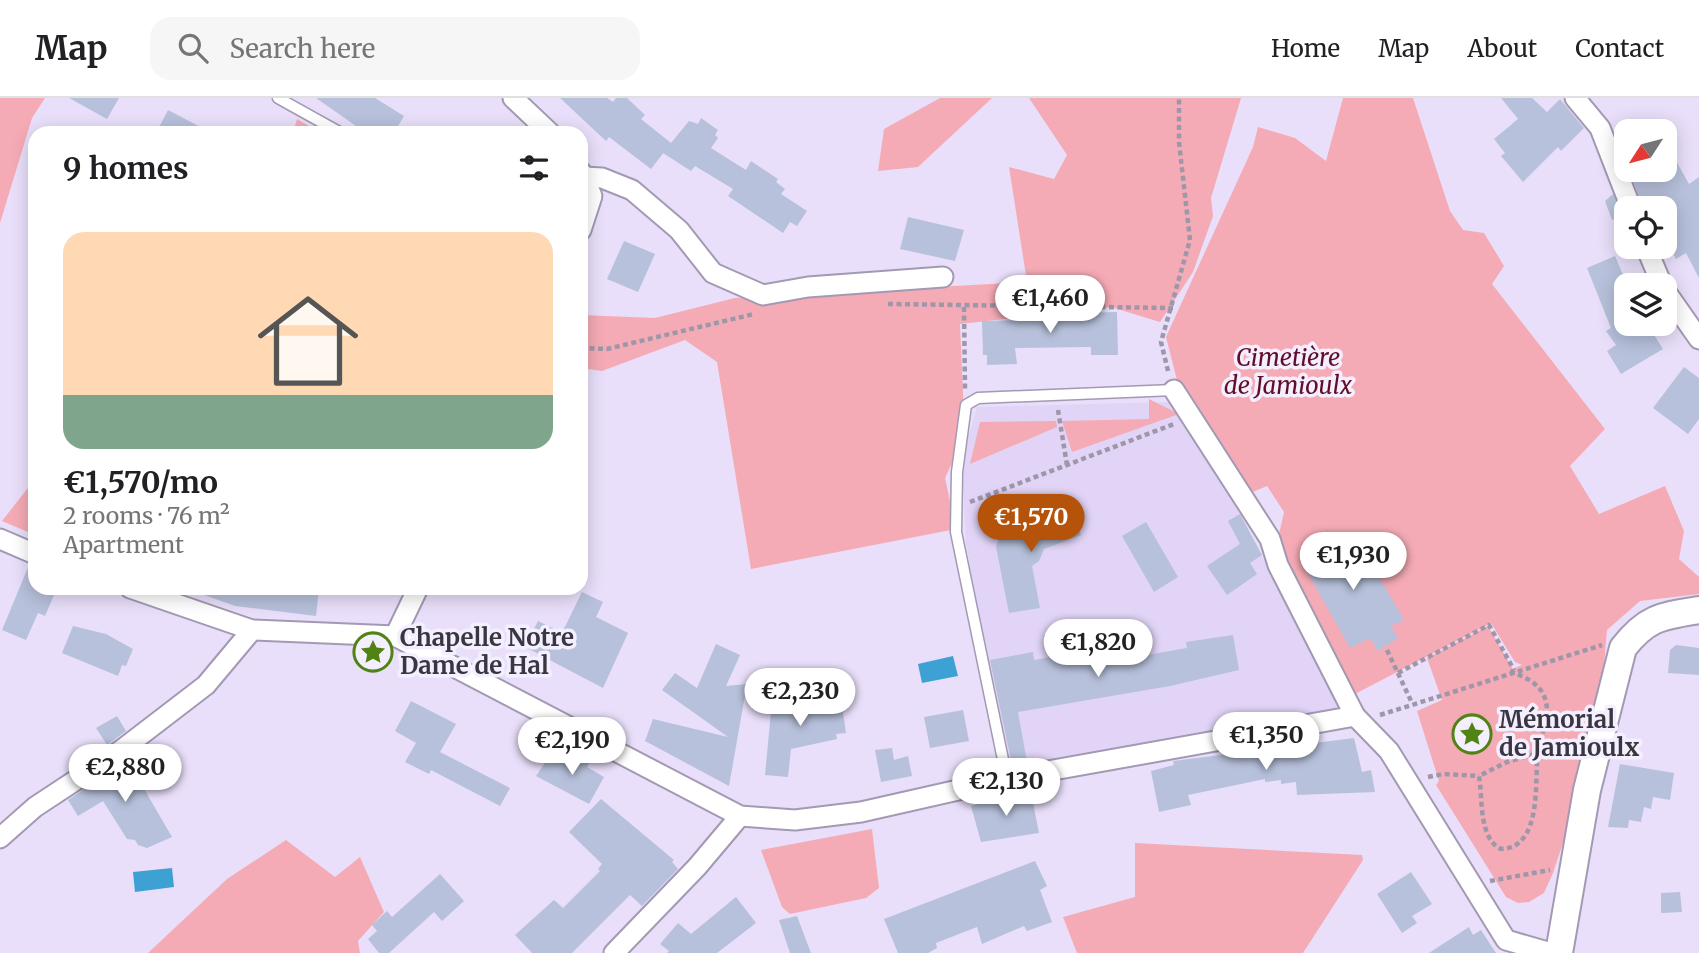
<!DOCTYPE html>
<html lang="en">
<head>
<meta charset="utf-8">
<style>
	:root { --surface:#fff; --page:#f6f6f6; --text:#202124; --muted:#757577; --line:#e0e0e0; --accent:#b45309 }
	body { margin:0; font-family:Merriweather,serif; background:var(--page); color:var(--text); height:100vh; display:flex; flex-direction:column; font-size:26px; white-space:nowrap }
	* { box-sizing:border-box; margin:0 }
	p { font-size:23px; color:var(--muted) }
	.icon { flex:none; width:38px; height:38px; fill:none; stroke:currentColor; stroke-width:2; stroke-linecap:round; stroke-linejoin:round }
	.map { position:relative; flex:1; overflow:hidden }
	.drawer { position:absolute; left:28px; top:28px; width:560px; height:469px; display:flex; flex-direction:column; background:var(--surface); border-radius:21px; box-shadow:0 4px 18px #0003 }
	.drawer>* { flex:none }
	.needle { width:46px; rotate:234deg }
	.fabs { position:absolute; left:1614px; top:21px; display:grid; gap:14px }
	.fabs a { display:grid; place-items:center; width:63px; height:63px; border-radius:14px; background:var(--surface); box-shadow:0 4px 18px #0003; font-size:35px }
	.price { position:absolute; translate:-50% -60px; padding:0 16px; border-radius:24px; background:#fff; color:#222; font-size:23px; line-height:46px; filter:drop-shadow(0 2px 4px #0008) }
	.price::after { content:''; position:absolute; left:50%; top:42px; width:21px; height:16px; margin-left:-10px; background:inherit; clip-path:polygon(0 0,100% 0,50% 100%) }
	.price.selected { background:var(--accent); color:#fff }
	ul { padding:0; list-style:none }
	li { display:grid; align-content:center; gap:14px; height:371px; padding:0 35px }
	li span { display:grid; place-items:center; height:217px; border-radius:21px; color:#555 }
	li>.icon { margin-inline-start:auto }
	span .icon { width:126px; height:126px; fill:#fffc; stroke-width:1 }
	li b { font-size:30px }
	h2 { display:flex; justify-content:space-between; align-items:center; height:84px; padding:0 35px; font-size:30px }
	header { display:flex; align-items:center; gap:42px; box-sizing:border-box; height:98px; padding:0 35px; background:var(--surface); border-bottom:2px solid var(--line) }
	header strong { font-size:33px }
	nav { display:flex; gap:38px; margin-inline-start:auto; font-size:24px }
	.search { width:490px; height:63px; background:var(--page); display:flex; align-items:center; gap:18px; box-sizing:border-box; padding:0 24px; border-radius:21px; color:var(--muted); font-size:26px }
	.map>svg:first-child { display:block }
</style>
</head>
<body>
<header>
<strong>Map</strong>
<div class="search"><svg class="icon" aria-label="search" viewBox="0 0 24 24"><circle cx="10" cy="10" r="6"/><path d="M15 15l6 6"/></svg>Search here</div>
<nav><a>Home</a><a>Map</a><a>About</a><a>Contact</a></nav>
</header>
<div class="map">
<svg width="1699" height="855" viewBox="0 0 1699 855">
	<rect width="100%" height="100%" fill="#e9dffa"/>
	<!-- built -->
	<path fill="#e1d4f6" d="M1170 304 1235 408 1328 581 1341 612 1007 675 966 446 963 385 967 344 977 309Z"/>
	<!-- green -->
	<g fill="#f5abb5">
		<path d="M0 0H45L32 20 0 125Z"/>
		<path d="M940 0H992L918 69 878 73 884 31Z"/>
		<path d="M1029 0H1241L1211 100 1213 118 1193 174 1160 224 1111 209 960 226 964 318 961 346 945 380 956 431 751 471 717 264 685 242 602 273 581 270V217L655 220 735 200 1027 184 1009 69 1054 81 1067 57Z"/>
		<path d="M1343 0H1413L1450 113 1463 132 1484 135 1504 168 1492 186 1605 331 1570 368 1599 416 1665 388 1684 433 1679 461 1699 479V496L1640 503 1607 532 1604 567 1571 721 1553 775 1544 795 1529 804 1518 805 1506 799 1436 687 1439 683 1417 613 1442 602 1427 560 1488 528 1513 571 1522 567 1515 564 1491 525 1355 596 1281 462 1279 436 1284 414 1267 388 1248 396 1178 286 1166 239 1253 49 1258 29 1295 40 1326 63Z"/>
		<path d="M297 21 321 35H293Z"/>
		<path d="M1149 301 1179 316 1072 354 1062 323 1149 321Z"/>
		<path d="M1056 323 1057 329 970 366 980 324Z"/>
		<path d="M35 381V437L2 423Z"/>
		<path d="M872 731 879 790 866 800 790 816 782 809 761 752Z"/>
		<path d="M286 742 335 779 360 759 384 814 358 843 360 855H148L227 781Z"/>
		<path d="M1135 745 1362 757 1363 762 1303 855H1077L1063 819 1135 799Z"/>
	</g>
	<!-- water -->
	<g fill="#3ea1d3">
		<path d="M953 558 958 578 922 585 918 566Z"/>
		<path d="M172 770 174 789 135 794 133 774Z"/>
	</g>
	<!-- building -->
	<g fill="#b7c1db">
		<path d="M69 0H119L107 21Z"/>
		<path d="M316 0H375L404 18 394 35H366Z"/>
		<path d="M560 0H607L613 4 616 0H627L645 17 641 21 671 45 689 23 698 26 701 20 718 32 715 37 718 40 711 50 746 72 751 63 778 81 776 84 785 91 781 96 807 113 797 128 790 124 783 135 728 98 733 91 695 68 691 73 663 55 668 49 651 71 609 39 606 43Z"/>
		<path d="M1501 0H1532L1547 14 1560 1 1584 30 1561 53 1558 49 1523 84 1501 58 1505 55 1494 41 1518 21Z"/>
		<path d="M168 12 212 35H156Z"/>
		<path d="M1664 41 1689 86 1699 79V180L1686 155 1676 161 1664 139V100L1643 110 1632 79 1641 72H1664Z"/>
		<path d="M1613 96 1622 118 1612 122 1605 103Z"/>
		<path d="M908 119 964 132 955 163 900 151Z"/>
		<path d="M624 143 655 156 638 194 607 181Z"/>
		<path d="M1615 158 1626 184V226H1647L1663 251 1621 276 1607 253 1616 247 1606 233 1611 230 1587 170Z"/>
		<path d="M1117 214 1118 257H1091V249L1015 250 1017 266 987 267V257H983L982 223 1037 222V216Z"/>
		<path d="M1684 269 1699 280V321L1688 336 1653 310Z"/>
		<path d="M1070 406 1081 437 1044 451 1039 463 1032 468 1040 510 1009 515 996 449 999 439 1005 431Z"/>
		<path d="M1240 416 1262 457 1250 465 1257 476 1227 497 1207 468 1240 446 1228 423Z"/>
		<path d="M1146 424 1178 479 1154 494 1122 438Z"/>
		<path d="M1353 434 1404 522 1391 528 1398 540 1378 553 1370 540 1350 550 1301 463 1315 456 1318 444 1329 438 1339 441Z"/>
		<path d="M29 467 35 468V490H57L45 518 38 515 26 542 2 532Z"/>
		<path d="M193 490H249L286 496 287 490H319L316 518 235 508 193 493Z"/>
		<path d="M582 494 603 504 596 519 628 535 603 590 525 549 538 523 562 535Z"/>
		<path d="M73 528 106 536 133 551 126 568 122 567 118 578 62 555Z"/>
		<path d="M1233 537 1239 572 1170 588 1018 614 1027 664 1012 667 990 562 1033 554 1034 562 1073 555 1075 563 1107 557 1108 564 1187 550 1186 544Z"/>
		<path d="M716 546 740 557 726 588 747 586 729 688 645 643 653 621 728 639 662 592 675 575 697 590Z"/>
		<path d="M1676 547 1699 550V577L1668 575 1670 552Z"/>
		<path d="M823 591 828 608 842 607 846 635 836 636 837 641 791 651 788 679 765 677 772 603Z"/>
		<path d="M411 603 456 626 440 654 510 690 500 708 431 672 429 676 405 664 416 645 395 633Z"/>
		<path d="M963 612 969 643 930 650 924 619Z"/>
		<path d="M117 618 126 633 107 647 96 630Z"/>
		<path d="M1354 640 1362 674 1371 672 1375 694 1297 697 1296 684 1281 686V682L1265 684V681L1188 697 1191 707 1159 714 1151 673 1174 667 1173 663Z"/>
		<path d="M892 650 894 662 908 658 912 678 881 684 875 652Z"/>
		<path d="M137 655 145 671 136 677 172 739 147 750 138 747 135 742 127 741 103 703 78 718 68 702Z"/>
		<path d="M572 655 590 664 587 669 604 679 589 706 536 678 551 656 567 664Z"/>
		<path d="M1620 666 1674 675 1670 702 1653 699 1651 711 1644 709 1641 724 1629 722 1628 730 1608 729Z"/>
		<path d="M1031 695 1039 735 981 744 971 708 1014 696Z"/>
		<path d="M601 701 674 762 672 764 678 771 642 808 630 797 572 855H532L515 837 554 802 563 810 600 773 598 771 602 766 569 734Z"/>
		<path d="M1035 763 1047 788 1040 792 1052 824 1027 833 1024 828 982 846 977 829 936 845 937 850 928 855H898L884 821Z"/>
		<path d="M1411 774 1432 806 1412 818 1417 825 1402 835 1377 796Z"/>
		<path d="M440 776 464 803 442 823 434 814 389 855H379L368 841 377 833 372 827 387 813 392 819Z"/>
		<path d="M1680 794 1682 814 1661 815V795Z"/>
		<path d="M736 799 756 825 717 855H667L669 853 660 846 678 825 691 836Z"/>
		<path d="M797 818 811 855H790L779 822Z"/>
		<path d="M1469 829 1473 837 1481 832 1496 855H1429Z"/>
	</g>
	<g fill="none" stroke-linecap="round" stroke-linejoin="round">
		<!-- lane casing -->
		<g stroke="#a399b3" stroke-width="13">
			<g id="lane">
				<path d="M278 0 341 35"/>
				<path d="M1007 681 956 434 957 374 966 307 978 300 1174 292"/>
			</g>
		</g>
		<!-- street casing -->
		<g stroke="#a399b3" stroke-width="23">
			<g id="street">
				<path d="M513 0 550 35"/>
				<path d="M1575 0 1600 30 1631 110"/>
				<path d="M581 74 592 98 581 132"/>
				<path d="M584 79 602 80 632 92 679 132 713 175 763 197 808 189 943 179"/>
				<path d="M1646 149 1662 187"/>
				<path d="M1664 191 1699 241"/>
				<path d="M1174 292 1270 441 1278 467 1355 618"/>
				<path d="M0 441 35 456"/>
				<path d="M130 490 252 532 395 538 740 718 795 722 861 714 1020 678 1355 618 1389 653 1506 842 1551 855"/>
				<path d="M395 538 418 490"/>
				<path d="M0 740 35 709 120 653 206 587 252 532"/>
				<path d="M614 855 697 769 740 718"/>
			</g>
		</g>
		<!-- secondary casing -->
		<g stroke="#a399b3" stroke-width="30">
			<path id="secondary" d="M1559 855 1587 692 1623 550C1647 519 1662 518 1699 512"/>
		</g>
		<!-- path -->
		<g stroke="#9e97aa" stroke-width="4.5" stroke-dasharray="5 3.5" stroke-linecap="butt">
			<path d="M888 206 1173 210"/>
			<path d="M964 209 965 292"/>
			<path d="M581 250 607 251 754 216"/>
			<path d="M1168 273 1161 244 1190 142 1179 44V0"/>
			<path d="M1058 312 1067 367"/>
			<path d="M970 404 1174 326"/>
			<path d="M1387 552 1412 605"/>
			<path d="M1510 573C1524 579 1538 584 1544 598 1552 615 1541 636 1538 652 1534 678 1544 750 1501 751 1478 740 1483 700 1479 678L1507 664 1538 655"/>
			<path d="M1398 575 1489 527 1514 572"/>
			<path d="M1380 617 1602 547"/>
			<path d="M1428 679 1443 676 1479 678"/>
			<path d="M1490 783 1550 772"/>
		</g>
		<!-- lane -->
		<use href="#lane" stroke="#fff" stroke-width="10"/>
		<!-- street -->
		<use href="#street" stroke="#fff" stroke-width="19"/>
		<!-- secondary -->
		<use href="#secondary" stroke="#fff" stroke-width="26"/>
	</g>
	<!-- icons -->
	<defs>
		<g id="sight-ring" transform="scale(2.0125)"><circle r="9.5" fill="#f4efff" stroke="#518214" stroke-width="1.5"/><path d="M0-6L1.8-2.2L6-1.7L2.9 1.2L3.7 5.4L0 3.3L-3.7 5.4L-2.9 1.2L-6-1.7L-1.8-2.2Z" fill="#518214"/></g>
	</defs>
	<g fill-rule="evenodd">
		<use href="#sight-ring" x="373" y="554"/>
		<use href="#sight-ring" x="1472" y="636"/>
	</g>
	<g text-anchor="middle" stroke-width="7" stroke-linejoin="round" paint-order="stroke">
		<!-- park labels -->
		<g font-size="24" font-style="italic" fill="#620d26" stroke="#f4efff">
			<text x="1288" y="268">Cimetière<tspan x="1288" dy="28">de Jamioulx</tspan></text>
		</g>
		<!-- poi labels -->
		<g font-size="24" font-weight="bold" fill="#3a3640" stroke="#f4efff" text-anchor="start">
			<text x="400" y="548">Chapelle Notre<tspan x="400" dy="28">Dame de Hal</tspan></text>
			<text x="1499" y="630">Mémorial<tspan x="1499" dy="28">de Jamioulx</tspan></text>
		</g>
	</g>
</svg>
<div class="fabs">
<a><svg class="needle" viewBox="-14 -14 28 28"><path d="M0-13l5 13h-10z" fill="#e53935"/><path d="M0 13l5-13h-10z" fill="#757577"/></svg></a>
<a><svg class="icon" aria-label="locate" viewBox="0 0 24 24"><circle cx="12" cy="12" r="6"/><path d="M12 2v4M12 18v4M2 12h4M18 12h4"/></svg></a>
<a><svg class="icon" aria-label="layers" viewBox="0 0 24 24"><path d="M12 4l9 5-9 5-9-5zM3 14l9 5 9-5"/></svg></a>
</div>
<b class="price" style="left:1050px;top:237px">€1,460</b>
<b class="price selected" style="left:1031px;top:456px">€1,570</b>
<b class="price" style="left:1353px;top:494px">€1,930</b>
<b class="price" style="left:1098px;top:581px">€1,820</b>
<b class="price" style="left:800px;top:630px">€2,230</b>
<b class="price" style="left:1266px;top:674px">€1,350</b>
<b class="price" style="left:572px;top:679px">€2,190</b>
<b class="price" style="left:125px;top:706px">€2,880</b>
<b class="price" style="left:1006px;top:720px">€2,130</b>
<section class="drawer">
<h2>9 homes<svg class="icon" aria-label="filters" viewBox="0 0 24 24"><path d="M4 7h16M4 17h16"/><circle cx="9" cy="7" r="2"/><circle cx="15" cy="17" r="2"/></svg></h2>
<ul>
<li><span style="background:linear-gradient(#ffd9b3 75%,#7fa58c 0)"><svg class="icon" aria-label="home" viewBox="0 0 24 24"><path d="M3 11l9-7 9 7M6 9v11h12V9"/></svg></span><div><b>€1,570/mo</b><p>2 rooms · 76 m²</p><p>Apartment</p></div></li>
</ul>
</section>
</div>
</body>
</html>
